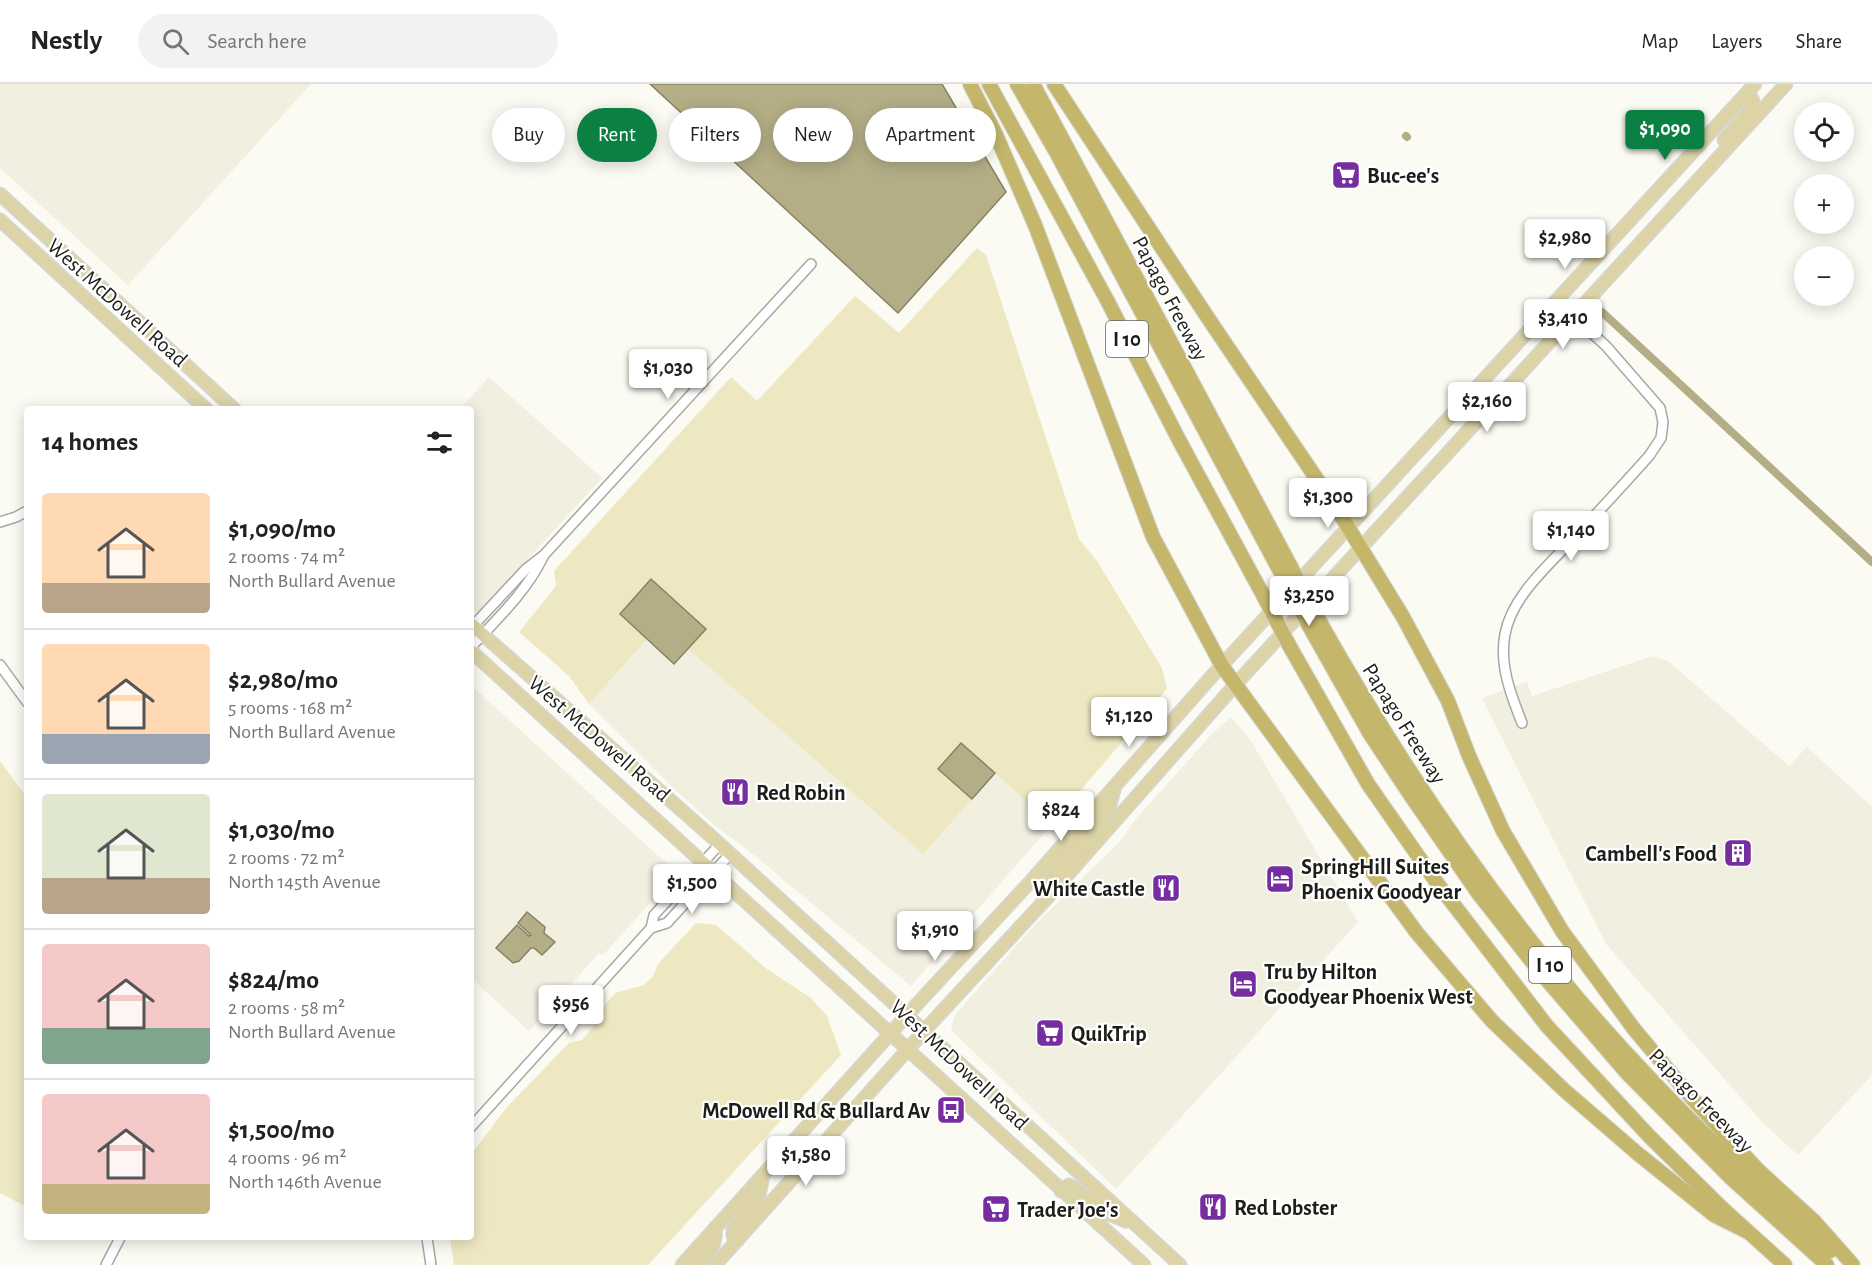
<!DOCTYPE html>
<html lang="en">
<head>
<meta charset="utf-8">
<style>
	:root { --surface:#fff; --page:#f2f2f2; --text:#222; --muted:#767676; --line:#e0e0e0; --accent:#0b8043 }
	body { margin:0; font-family:"Alegreya Sans",sans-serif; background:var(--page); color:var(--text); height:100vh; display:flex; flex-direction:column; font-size:22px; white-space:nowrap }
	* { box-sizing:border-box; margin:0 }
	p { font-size:20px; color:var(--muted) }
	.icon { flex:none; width:33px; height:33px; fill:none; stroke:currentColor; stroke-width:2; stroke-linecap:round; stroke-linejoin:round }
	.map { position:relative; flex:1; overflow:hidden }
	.sheet { position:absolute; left:24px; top:322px; width:450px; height:834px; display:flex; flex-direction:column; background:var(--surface); border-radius:6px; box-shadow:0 3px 15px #0003 }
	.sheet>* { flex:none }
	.banner { position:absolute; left:492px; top:24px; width:570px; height:54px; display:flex; gap:12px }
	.fabs { position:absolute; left:1794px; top:18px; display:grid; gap:12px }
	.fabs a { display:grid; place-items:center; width:60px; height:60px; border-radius:50%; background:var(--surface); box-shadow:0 3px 15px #0003; font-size:30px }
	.price { position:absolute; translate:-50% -51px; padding:0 14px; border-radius:6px; background:#fff; color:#222; font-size:20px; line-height:39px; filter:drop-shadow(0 2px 3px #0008) }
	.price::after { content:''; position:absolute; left:50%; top:36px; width:18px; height:14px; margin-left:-9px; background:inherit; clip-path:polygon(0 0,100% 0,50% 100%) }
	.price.selected { background:var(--accent); color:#fff }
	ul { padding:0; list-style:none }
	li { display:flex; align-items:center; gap:18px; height:150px; padding:0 18px }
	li+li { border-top:2px solid var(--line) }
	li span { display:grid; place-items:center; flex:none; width:168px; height:120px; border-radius:6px; color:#555 }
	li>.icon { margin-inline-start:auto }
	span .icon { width:72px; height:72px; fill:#fffc; stroke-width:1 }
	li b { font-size:26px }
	h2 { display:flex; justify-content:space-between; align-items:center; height:72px; padding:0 18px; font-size:26px }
	.pill { padding:0 21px; border-radius:27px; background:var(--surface); box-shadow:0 3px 15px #0003; font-size:21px; line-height:54px }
	.pill.selected { background:var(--accent); color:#fff }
	header { display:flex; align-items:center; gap:36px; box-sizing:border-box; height:84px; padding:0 30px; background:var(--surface); border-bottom:2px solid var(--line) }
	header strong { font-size:28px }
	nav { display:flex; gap:33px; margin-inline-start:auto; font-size:21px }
	.search { width:420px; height:54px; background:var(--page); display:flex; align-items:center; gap:15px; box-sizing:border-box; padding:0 21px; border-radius:33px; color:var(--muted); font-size:22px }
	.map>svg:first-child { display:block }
</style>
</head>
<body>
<header>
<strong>Nestly</strong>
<div class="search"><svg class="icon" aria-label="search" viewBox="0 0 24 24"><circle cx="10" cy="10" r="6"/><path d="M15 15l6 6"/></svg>Search here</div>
<nav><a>Map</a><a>Layers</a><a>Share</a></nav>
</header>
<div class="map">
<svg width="1872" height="1181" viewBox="0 0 1872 1181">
	<rect width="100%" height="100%" fill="#fbfaf3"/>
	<!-- built -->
	<g fill="#f1efe0">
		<path d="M0 0H311L128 201 0 84Z"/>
		<path d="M489 293 602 394 485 522 480 527 475 528H471V326L460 325Z"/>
		<path d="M647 555 674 580 688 565 922 769 995 689 1052 740 911 902 754 771 713 740 672 703 589 620Z"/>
		<path d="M1653 572 1668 577 1789 682 1807 663 1872 723V991L1798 1071 1763 1039 1606 860 1482 614 1527 598 1532 612Z"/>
		<path d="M474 604 677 789 603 871 599 869 529 947 471 894V607Z"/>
		<path d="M1231 633 1251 657 1358 838 1116 1105 951 946 955 931 1030 846 1121 756 1135 736 1211 651Z"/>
	</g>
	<!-- green -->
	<g fill="#eee8c2">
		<path d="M977 164 986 171 1079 455 1097 477 1162 584 1167 605 1052 740 962 660 939 685 972 715 923 770 688 565 706 545 620 530 647 555 589 620 569 592 519 548 556 502 554 487 731 293 757 317 855 212 899 249Z"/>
		<path d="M0 677 27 714V1123L0 1109Z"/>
		<path d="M696 839 716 841 767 885 811 914 827 932 841 971 648 1181H454L450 1154H471V1071L507 1023 569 959 582 956 599 936V928L615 909 644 901 653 892 658 880Z"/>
	</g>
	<!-- water -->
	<g fill="#b4ae87" stroke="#878266" stroke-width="1.5">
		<path d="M650 0H942L1006 108 898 229Z"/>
		<path d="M651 495 706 545 674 580 620 530Z"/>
		<path d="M961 659 995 689 972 715 938 685Z"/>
		<path d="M527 828 545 843 544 849 555 858 542 871 534 864H531L519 877 513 879 496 864 517 841 529 852 531 851 518 839Z"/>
	</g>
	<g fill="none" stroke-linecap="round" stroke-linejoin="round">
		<!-- canal -->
		<g stroke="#b4ae87" stroke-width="8">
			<path d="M1406 52 1407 53"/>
			<path d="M1602 228 1872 478"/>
		</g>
		<!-- minor casing -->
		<g stroke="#a8a7a1" stroke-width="12">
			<g id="minor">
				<path d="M0 438 16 433 27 427"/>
				<path d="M471 544 526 485 544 471 811 180"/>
				<path d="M471 563C498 534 526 508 543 473"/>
				<path d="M0 581 27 618"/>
				<path d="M1522 639C1511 611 1499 581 1505 550 1512 512 1549 481 1574 454 1599 427 1624 400 1649 372L1661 354 1663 338 1660 324 1606 262 1557 217"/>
				<path d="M651 844 667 839 730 770"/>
				<path d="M471 1043 651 844 654 831 720 760"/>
				<path d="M427 1154 431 1181"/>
				<path d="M106 1181 120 1154"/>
			</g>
		</g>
		<!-- major casing -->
		<g stroke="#d6d6d6" stroke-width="15">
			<g id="major">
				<path d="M1724 56 1750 26 1753 17 1748 8"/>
				<path d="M0 110 235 326"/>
				<path d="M0 136 207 326"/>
				<path d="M471 540 713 754 1180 1181"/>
				<path d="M471 567 1144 1181"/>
				<path d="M1044 816 1042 809 1044 802 1109 724 1114 706"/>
				<path d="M1061 1107 1069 1101 1073 1103 1109 1130 1126 1137"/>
				<path d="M737 1157 733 1152V1145L759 1112 763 1091"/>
				<path d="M682 1181 907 931 1031 797 1212 592 1755 0"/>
				<path d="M697 1181C709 1168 717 1162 715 1144"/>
				<path d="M715 1181 935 935 1047 814 1235 601 1786 0"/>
			</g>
		</g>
		<!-- highway casing -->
		<g stroke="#d6d6d6" stroke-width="16">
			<g id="highway">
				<path d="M970 0 996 51 1035 141 1153 453 1222 582 1417 849 1492 937 1564 1006 1637 1069 1714 1131 1748 1148"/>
				<path d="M989 0 1107 216 1179 356 1263 511"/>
				<path d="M1017 0 1056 68 1282 491"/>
				<path d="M1033 0 1291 483"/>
				<path d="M1054 0 1208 234 1337 425 1403 533 1448 617 1469 672 1503 747 1562 847 1634 945 1691 1013 1758 1086 1814 1137 1853 1181"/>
				<path d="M1316 531C1409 697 1516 854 1647 991 1705 1053 1768 1110 1830 1167"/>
				<path d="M1308 540 1370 650 1411 712 1478 809 1540 888 1626 988 1731 1094 1827 1181"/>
				<path d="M1289 561 1368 700 1437 799 1547 942 1649 1052 1723 1125 1785 1181"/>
			</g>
		</g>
		<!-- minor -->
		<use href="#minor" stroke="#fff" stroke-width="9"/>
		<!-- major -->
		<use href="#major" stroke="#dcd4a7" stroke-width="12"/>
		<!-- highway -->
		<use href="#highway" stroke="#c4b76c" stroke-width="14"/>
		<!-- highway-bridge casing -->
		<g stroke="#d6d6d6" stroke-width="16" stroke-linecap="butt">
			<g id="highway-bridge">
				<path d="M1291 483 1316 531"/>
				<path d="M1282 491 1308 540"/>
				<path d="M1263 511 1289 561"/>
			</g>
		</g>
		<!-- highway-bridge -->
		<use href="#highway-bridge" stroke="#c4b76c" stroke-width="14"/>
	</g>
	<!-- icons -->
	<defs>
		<g id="supermarket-square" transform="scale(1.5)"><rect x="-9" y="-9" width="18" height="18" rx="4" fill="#752da0" stroke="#fff"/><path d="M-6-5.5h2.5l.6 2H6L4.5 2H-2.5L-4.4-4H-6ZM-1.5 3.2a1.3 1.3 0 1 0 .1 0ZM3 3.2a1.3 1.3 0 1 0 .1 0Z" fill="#fff"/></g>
		<g id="restaurant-square" transform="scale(1.5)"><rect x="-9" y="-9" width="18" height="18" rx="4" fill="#752da0" stroke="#fff"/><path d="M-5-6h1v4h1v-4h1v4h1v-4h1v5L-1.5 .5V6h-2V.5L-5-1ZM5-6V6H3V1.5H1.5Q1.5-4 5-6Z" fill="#fff"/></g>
		<g id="building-square" transform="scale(1.5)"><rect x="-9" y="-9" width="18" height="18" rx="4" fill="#752da0" stroke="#fff"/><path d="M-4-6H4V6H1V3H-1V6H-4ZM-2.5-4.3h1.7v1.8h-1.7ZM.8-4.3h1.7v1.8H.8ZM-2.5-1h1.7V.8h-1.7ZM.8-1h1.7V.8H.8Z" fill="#fff"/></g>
		<g id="hotel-square" transform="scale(1.5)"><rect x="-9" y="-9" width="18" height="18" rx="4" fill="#752da0" stroke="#fff"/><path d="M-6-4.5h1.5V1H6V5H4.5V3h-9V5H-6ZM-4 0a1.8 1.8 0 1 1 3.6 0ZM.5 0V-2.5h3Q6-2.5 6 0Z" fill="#fff"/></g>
		<g id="bus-square" transform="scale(1.5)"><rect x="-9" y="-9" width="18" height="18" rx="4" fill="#752da0" stroke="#fff"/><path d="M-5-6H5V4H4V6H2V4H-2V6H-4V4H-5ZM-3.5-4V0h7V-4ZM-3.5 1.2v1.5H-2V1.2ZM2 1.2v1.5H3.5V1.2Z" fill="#fff"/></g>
	</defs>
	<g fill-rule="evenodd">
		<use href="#supermarket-square" x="1346" y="91"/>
		<use href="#restaurant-square" x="735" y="708"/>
		<use href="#building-square" x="1738" y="769"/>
		<use href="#hotel-square" x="1280" y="795"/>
		<use href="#restaurant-square" x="1166" y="804"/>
		<use href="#hotel-square" x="1243" y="900"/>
		<use href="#supermarket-square" x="1050" y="949"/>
		<use href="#bus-square" x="951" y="1026"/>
		<use href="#restaurant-square" x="1213" y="1123"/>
		<use href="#supermarket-square" x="996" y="1125"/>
	</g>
	<g text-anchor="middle" stroke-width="4.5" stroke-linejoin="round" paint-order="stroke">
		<!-- shield labels -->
		<g fill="#fff" stroke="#61615f" stroke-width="1.5">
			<rect x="1106" y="237" width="42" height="36" rx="4.5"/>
			<rect x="1529" y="863" width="42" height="36" rx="4.5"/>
		</g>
		<g font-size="21" font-weight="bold" fill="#1d1d1a">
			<text x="1127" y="262">I 10</text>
			<text x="1550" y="888">I 10</text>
		</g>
		<!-- poi labels -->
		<g font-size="22" font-weight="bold" fill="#1d1d1a" stroke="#fff" text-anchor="start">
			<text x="1367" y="99">Buc-ee's</text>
			<text x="756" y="716">Red Robin</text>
			<text x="1717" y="777" text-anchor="end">Cambell's Food</text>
			<text x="1301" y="790">SpringHill Suites<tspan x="1301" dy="25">Phoenix Goodyear</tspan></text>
			<text x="1145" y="812" text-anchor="end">White Castle</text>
			<text x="1264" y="895">Tru by Hilton<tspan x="1264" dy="25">Goodyear Phoenix West</tspan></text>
			<text x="1071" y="957">QuikTrip</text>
			<text x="930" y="1034" text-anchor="end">McDowell Rd &amp; Bullard Av</text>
			<text x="1234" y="1131">Red Lobster</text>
			<text x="1017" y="1133">Trader Joe's</text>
		</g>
		<!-- street labels -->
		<g font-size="22" fill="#1d1d1a" stroke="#fff">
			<text transform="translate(1171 214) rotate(62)" y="8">Papago Freeway</text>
			<text transform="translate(118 218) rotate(42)" y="8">West McDowell Road</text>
			<text transform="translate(1405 639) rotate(58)" y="8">Papago Freeway</text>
			<text transform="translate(600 654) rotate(41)" y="8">West McDowell Road</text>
			<text transform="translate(960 980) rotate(43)" y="8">West McDowell Road</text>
			<text transform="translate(1702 1016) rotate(45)" y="8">Papago Freeway</text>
		</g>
	</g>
</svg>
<div class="fabs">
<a><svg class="icon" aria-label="locate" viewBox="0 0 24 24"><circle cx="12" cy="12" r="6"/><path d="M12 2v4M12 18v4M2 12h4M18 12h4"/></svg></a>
<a>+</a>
<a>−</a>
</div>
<b class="price selected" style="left:1665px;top:77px">$1,090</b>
<b class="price" style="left:1565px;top:186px">$2,980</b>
<b class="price" style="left:1563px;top:266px">$3,410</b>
<b class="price" style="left:668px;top:316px">$1,030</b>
<b class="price" style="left:1487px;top:349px">$2,160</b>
<b class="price" style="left:1328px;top:445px">$1,300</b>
<b class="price" style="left:1571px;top:478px">$1,140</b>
<b class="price" style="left:1309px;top:543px">$3,250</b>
<b class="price" style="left:1129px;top:664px">$1,120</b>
<b class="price" style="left:1061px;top:758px">$824</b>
<b class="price" style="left:692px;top:831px">$1,500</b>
<b class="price" style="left:935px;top:878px">$1,910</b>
<b class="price" style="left:571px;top:952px">$956</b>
<b class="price" style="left:806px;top:1103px">$1,580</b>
<div class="banner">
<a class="pill">Buy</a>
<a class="pill selected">Rent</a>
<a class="pill">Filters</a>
<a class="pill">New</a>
<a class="pill">Apartment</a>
</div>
<section class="sheet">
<h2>14 homes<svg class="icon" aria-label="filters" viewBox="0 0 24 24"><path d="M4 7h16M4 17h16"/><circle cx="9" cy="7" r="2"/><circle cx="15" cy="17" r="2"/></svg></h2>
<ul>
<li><span style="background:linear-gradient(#ffd9b3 75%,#b9a48a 0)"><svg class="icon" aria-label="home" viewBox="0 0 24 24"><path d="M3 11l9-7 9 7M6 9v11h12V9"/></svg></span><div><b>$1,090/mo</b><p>2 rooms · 74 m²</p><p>North Bullard Avenue</p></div></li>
<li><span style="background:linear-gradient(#ffd9b3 75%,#9aa5b1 0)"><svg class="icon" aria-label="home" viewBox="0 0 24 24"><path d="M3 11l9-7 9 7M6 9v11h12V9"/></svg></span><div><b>$2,980/mo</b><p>5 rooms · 168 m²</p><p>North Bullard Avenue</p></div></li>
<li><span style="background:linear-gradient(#dfe7d0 70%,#b9a48a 0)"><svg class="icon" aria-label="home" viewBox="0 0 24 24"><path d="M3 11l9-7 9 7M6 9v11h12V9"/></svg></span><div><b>$1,030/mo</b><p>2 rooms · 72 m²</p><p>North 145th Avenue</p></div></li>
<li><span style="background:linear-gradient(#f6c9c9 70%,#7fa58c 0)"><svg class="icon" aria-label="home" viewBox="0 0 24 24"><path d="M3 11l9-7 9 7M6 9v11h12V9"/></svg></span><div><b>$824/mo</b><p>2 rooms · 58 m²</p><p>North Bullard Avenue</p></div></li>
<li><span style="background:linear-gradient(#f6c9c9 75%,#c2b280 0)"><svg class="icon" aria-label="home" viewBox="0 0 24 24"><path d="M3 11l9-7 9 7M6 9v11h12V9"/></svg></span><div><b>$1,500/mo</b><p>4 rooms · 96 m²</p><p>North 146th Avenue</p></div></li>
</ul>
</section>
</div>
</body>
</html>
